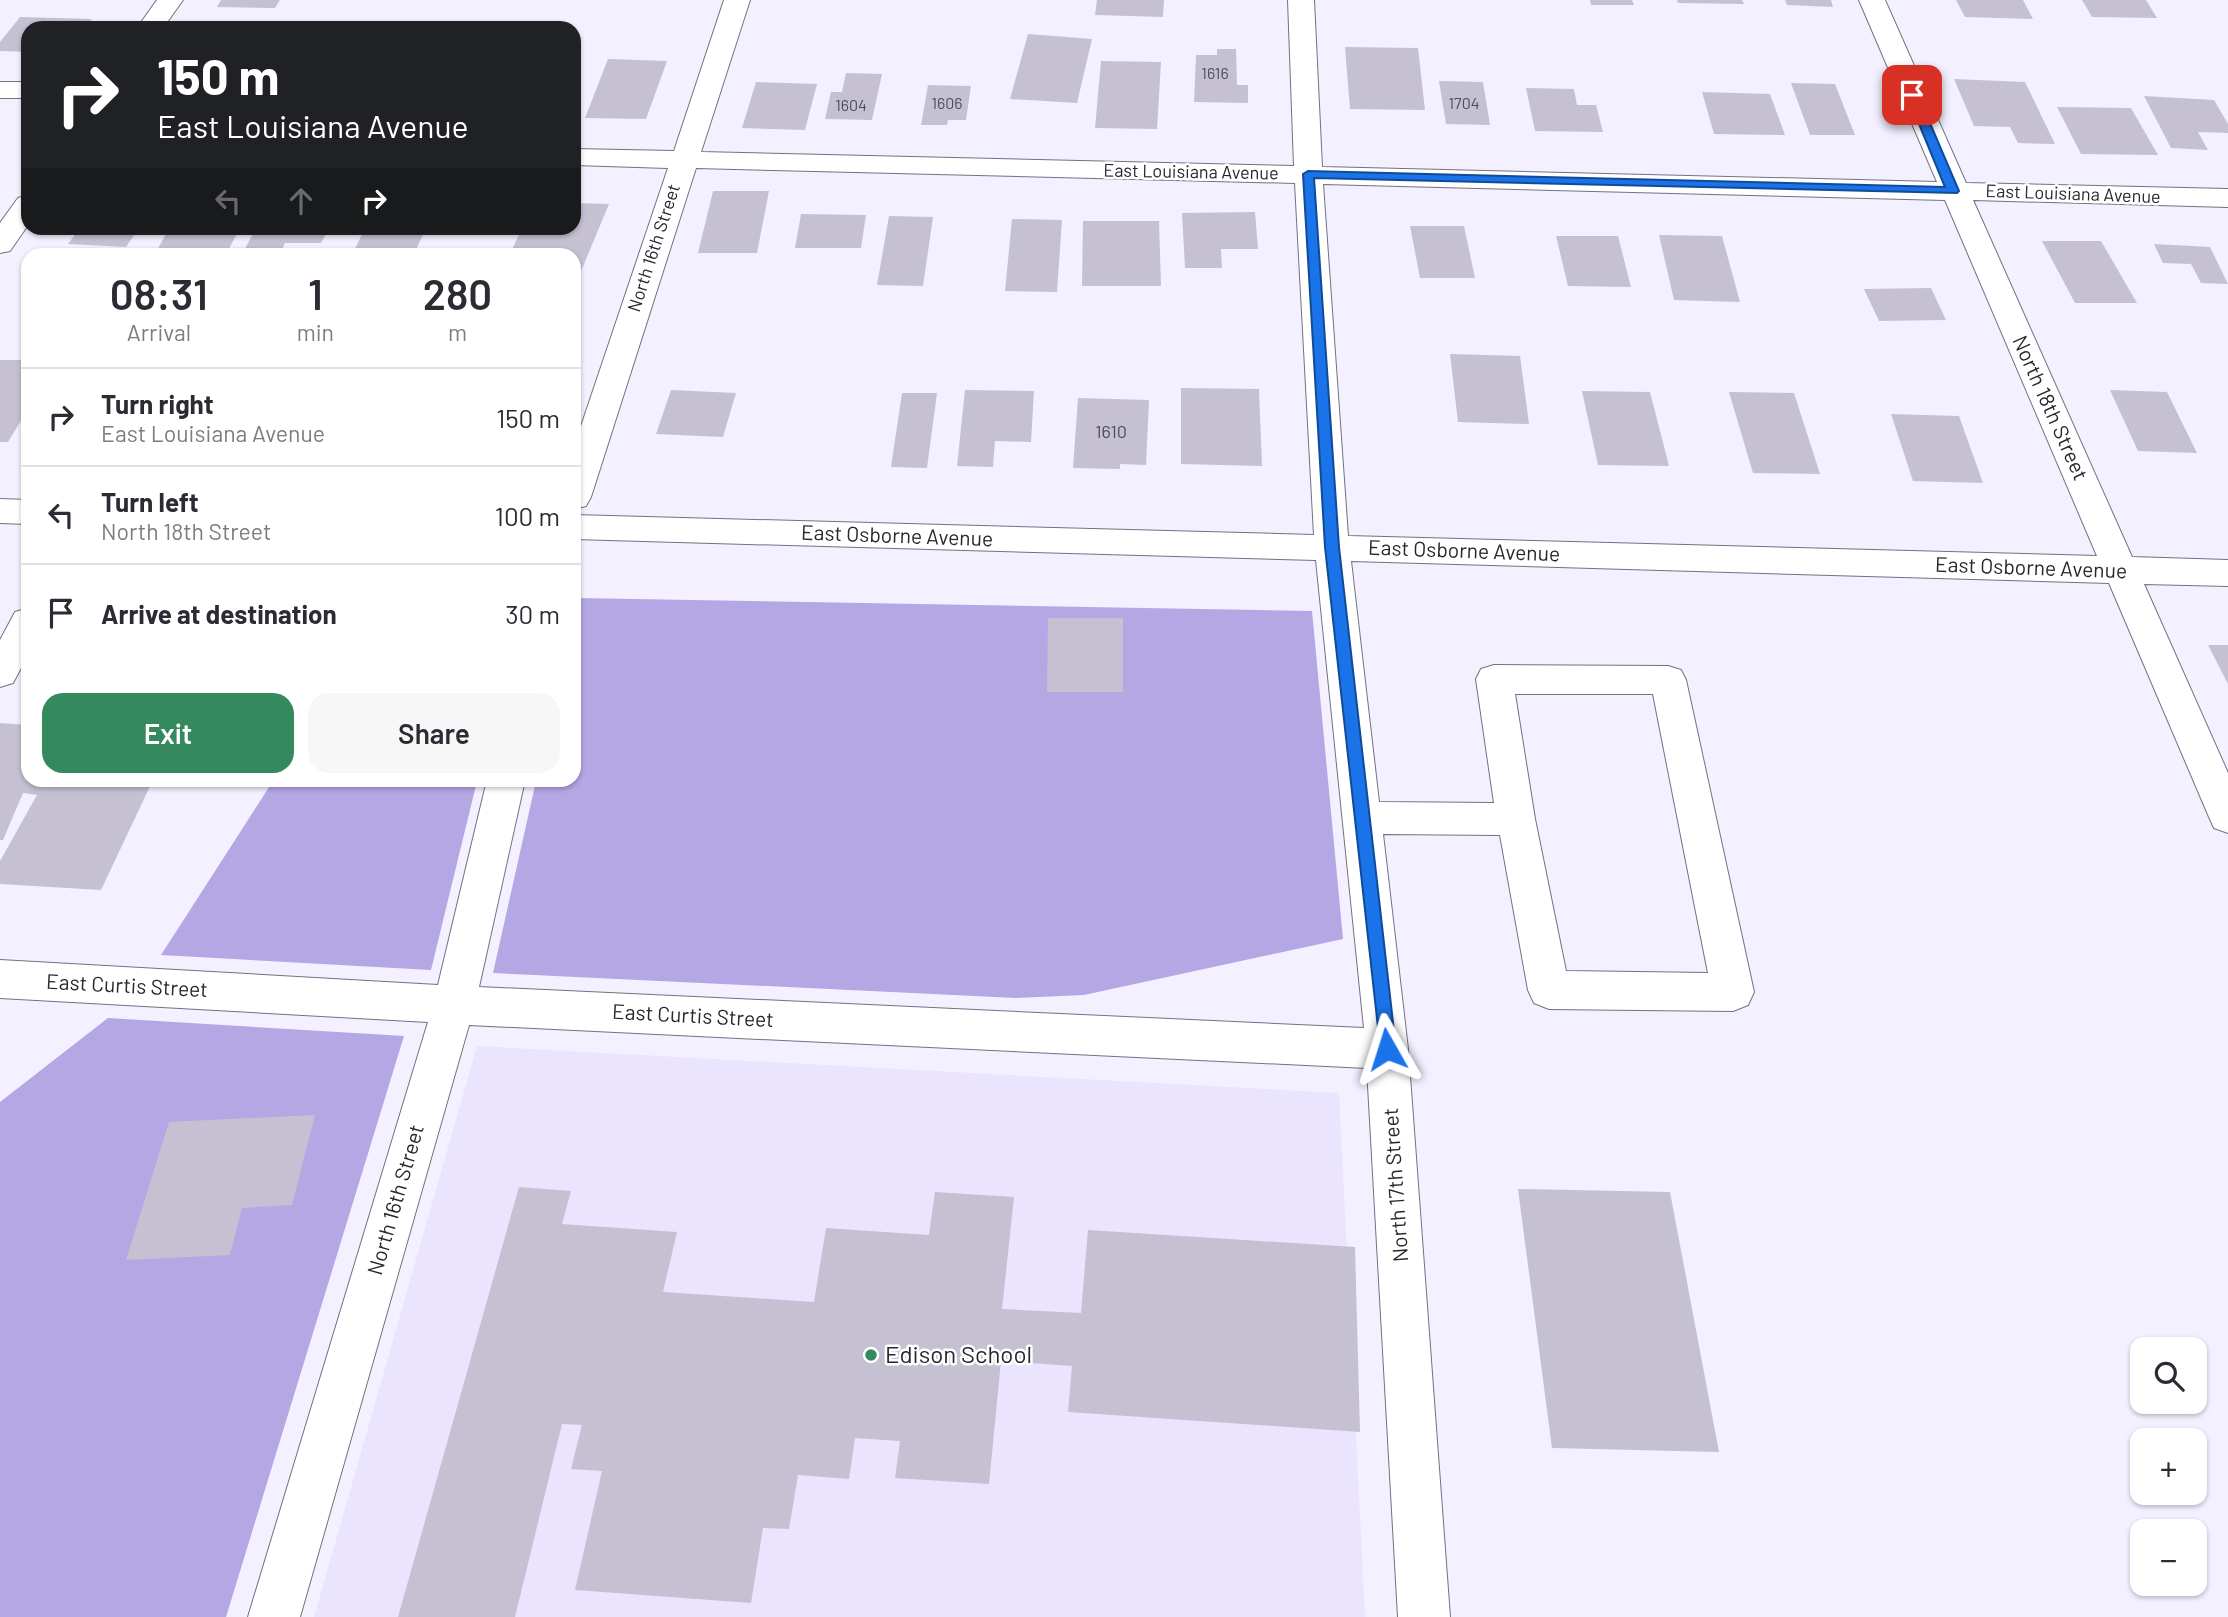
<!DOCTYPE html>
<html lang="en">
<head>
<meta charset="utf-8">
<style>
  :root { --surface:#fff; --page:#f7f7f7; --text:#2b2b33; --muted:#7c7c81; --line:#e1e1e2; --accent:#348a5d }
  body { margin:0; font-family:Barlow,sans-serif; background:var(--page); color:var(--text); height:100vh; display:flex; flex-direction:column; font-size:26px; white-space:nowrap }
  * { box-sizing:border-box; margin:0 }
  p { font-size:23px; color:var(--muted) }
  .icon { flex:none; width:38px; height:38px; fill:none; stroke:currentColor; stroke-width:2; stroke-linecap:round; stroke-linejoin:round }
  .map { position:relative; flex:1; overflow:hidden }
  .panel { position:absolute; left:21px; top:248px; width:560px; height:539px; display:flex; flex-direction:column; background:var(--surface); border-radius:21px; box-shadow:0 2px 5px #0004 }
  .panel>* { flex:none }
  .top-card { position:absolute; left:21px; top:21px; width:560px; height:214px; border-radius:21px; box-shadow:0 2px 5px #0004; background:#202124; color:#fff; overflow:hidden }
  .fabs { position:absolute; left:2130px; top:1337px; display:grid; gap:14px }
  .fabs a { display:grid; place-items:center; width:77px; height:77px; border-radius:14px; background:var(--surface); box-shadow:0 2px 5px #0004; font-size:35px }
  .pin { position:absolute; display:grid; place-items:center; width:60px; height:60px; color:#fff; margin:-30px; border-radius:14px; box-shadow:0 4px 10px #0006 }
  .me { position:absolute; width:77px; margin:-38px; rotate:354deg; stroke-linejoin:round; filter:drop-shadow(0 0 5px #0008) }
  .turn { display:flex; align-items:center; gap:24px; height:147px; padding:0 21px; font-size:32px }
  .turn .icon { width:91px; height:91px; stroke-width:2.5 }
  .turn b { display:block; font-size:49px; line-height:60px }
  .lanes { display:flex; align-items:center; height:66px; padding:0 21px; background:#0003; justify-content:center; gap:35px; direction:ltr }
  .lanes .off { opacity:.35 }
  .eta { display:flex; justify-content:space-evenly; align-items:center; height:119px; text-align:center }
  .eta b { font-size:42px; font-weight:600; line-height:49px }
  .primary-button { display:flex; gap:14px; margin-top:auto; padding:14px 21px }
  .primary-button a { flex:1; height:80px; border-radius:21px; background:var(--accent); color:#fff; font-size:28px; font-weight:600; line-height:80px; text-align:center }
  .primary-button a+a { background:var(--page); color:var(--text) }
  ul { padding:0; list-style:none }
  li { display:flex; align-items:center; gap:21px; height:98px; padding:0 21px; border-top:2px solid var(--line) }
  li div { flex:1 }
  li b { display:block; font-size:26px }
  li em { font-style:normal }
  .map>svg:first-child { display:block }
</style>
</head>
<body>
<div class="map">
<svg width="2228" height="1617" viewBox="0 0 2228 1617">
  <rect width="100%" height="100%" fill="#f3f0ff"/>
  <!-- built -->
  <path fill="#eae4fe" d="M 477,1046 L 1339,1093 L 1365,1617 L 314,1617 Z"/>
  <!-- forest -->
  <path fill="#b5a6e4" d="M 576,598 L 1312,611 L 1343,939 L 1084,995 L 1016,998 L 493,973 L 536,781 L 574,780 Z
    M 273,781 L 477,781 L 431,970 L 161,955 Z
    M 108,1018 L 404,1036 L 226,1617 L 0,1617 L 0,1102 Z"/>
  <!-- building -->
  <path fill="#c5c1d3" d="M 221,0 L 280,0 L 275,8 L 217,7 Z
    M 1097,0 L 1164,0 L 1163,17 L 1095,15 Z
    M 1590,0 L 1632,0 L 1634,5 L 1591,5 Z
    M 1677,0 L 1742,0 L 1744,4 L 1678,3 Z
    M 1785,0 L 1831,0 L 1833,7 L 1787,5 Z
    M 1956,0 L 2023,0 L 2033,19 L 1965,17 Z
    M 2082,0 L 2146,0 L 2157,18 L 2092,17 Z
    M 20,17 L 92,19 L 85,28 L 28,28 L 28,52 L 0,51 L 0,42 Z
    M 1028,34 L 1092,39 L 1077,103 L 1010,99 Z
    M 1345,47 L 1418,48 L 1425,110 L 1350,109 Z
    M 1217,49 L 1236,49 L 1237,85 L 1248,85 L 1248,103 L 1194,102 L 1196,55 L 1217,55 Z
    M 608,59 L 667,61 L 646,119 L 585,118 Z
    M 1101,61 L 1161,62 L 1157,129 L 1095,128 Z
    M 846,73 L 882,74 L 872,120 L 825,119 L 831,92 L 842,92 Z
    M 1954,79 L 2025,82 L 2055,144 L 2018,143 L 2010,127 L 1974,126 Z
    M 1439,81 L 1483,82 L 1490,125 L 1446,124 Z
    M 756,82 L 817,84 L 805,130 L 742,128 Z
    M 1791,83 L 1835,84 L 1855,135 L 1810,135 Z
    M 928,85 L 971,86 L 966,120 L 948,120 L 947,125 L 921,125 Z
    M 1526,88 L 1574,89 L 1577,105 L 1596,105 L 1603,132 L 1535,131 Z
    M 1702,92 L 1770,94 L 1785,135 L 1714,134 Z
    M 2144,96 L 2214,100 L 2228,124 L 2228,133 L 2198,132 L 2208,150 L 2171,148 Z
    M 2057,107 L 2131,108 L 2158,155 L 2081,154 Z
    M 713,191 L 769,191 L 757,253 L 698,253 Z
    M 574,203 L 609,204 L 574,288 L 574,256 L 509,256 L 522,228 L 574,228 Z
    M 1255,212 L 1258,249 L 1221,249 L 1222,268 L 1185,268 L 1182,213 Z
    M 801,214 L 866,215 L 861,248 L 795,248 Z
    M 889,216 L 933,217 L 923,286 L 877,285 Z
    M 1012,219 L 1062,220 L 1057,292 L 1005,291 Z
    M 1083,221 L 1159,221 L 1161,286 L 1082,286 Z
    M 1410,226 L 1464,226 L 1475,278 L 1420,278 Z
    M 80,228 L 139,228 L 126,247 L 68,244 Z
    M 169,228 L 240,228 L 225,256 L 154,256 Z
    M 256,228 L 329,228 L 321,243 L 285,243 L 279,256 L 241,256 Z
    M 365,228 L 426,228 L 413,256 L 352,255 Z
    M 1659,235 L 1722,236 L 1740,302 L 1674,300 Z
    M 1556,236 L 1618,236 L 1631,287 L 1568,286 Z
    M 2042,241 L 2101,241 L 2137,303 L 2075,303 Z
    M 2154,244 L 2210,247 L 2228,284 L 2201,283 L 2191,264 L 2163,263 Z
    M 1931,288 L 1946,320 L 1879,321 L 1864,289 Z
    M 28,352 L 28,409 L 8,442 L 0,442 L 0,360 L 23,360 Z
    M 1450,354 L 1520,356 L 1529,424 L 1458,422 Z
    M 1181,388 L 1259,389 L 1262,466 L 1181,464 Z
    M 671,390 L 736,393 L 723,437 L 656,434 Z
    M 965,390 L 1034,391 L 1031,442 L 995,441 L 993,467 L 957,466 Z
    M 2110,390 L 2167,392 L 2197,453 L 2138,451 Z
    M 1582,391 L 1650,392 L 1669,466 L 1598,465 Z
    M 1729,392 L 1794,393 L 1820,474 L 1753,473 Z
    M 902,393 L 937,393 L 927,468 L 891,467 Z
    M 1078,398 L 1149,400 L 1146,465 L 1120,464 L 1120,469 L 1073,468 Z
    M 1891,414 L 1959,416 L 1983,483 L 1913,481 Z
    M 1048,618 L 1123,618 L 1123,692 L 1047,692 Z
    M 2208,645 L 2228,645 L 2228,684 Z
    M 0,723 L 28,725 L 28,780 L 153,780 L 101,890 L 0,884 L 0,861 L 37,795 L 23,793 L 3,840 L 0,840 Z
    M 315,1115 L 292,1205 L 242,1208 L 230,1255 L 126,1260 L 169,1122 Z
    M 519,1187 L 571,1191 L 562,1224 L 677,1232 L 663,1292 L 814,1302 L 826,1228 L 929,1235 L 935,1192 L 1014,1197 L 1002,1309 L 1081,1313 L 1088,1230 L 1355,1247 L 1360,1432 L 1068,1412 L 1072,1366 L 1001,1361 L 989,1484 L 895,1478 L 900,1441 L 855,1438 L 849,1479 L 798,1475 L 789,1529 L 763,1528 L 751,1603 L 575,1590 L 602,1471 L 571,1469 L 582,1425 L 562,1424 L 515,1617 L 398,1617 Z
    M 1518,1189 L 1670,1192 L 1719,1452 L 1552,1448 Z"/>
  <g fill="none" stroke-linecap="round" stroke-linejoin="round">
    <defs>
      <path id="minor" d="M 157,0 L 183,0 L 163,28 L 137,28 Z
        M 724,0 L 750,0 L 701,152 L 1294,166 L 1288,0 L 1314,0 L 1322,167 L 1937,182 L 1859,0 L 1885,0 L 1966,183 L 2228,189 L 2228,207 L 1973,200 L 2132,557 L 2228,560 L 2228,586 L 2144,584 L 2228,773 L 2228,833 L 2214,828 L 2209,817 L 2109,583 L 1351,561 L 1379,802 L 1494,803 L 1476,679 L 1481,669 L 1494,665 L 1668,666 L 1681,670 L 1686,680 L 1754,992 L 1748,1005 L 1733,1011 L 1549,1009 L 1534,1003 L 1528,990 L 1500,835 L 1383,834 L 1408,1049 L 1450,1617 L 1398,1617 L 1367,1068 L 469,1025 L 300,1617 L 248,1617 L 428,1022 L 0,998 L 0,960 L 438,985 L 487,780 L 525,780 L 479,987 L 1364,1028 L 1316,560 L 574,539 L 574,515 L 1314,535 L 1295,183 L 696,168 L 591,497 L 586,506 L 574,509 L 574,447 L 668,168 L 574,165 L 574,149 L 674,151 ZM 1323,184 L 1945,200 L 2097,556 L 1348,536 ZM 1515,694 L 1653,694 L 1708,973 L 1566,971 L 1535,819 Z
        M 0,82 L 28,82 L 28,98 L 0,98 Z
        M 28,195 L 28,225 L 10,251 L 0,253 L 0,223 L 18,198 Z
        M 0,499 L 28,500 L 28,524 L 0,523 Z
        M 28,608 L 28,655 L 13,683 L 0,687 L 0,640 L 15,612 Z"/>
    </defs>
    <!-- minor casing -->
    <use href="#minor" stroke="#747080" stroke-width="2"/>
    <!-- minor -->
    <use href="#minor" fill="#fff" fill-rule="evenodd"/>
  </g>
  <!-- route -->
  <path fill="#1a73e8" stroke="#114b97" stroke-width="2" d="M 1912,92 L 1918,95 L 1959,191 L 1957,193 L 1314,178 L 1339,547 L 1396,1049 L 1393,1055 L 1387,1057 L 1381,1055 L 1325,547 L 1303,174 L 1308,171 L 1945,187 L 1907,95 Z"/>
  <!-- markers -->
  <circle fill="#348a5d" stroke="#fff" stroke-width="2.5" cx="871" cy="1355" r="7"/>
  <g text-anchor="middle" stroke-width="5" stroke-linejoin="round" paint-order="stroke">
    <!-- far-number labels -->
    <g font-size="16" fill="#4f4e56">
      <text x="1215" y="79">1616</text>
      <text x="947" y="109">1606</text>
      <text x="1464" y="109">1704</text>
      <text x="851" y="111">1604</text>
    </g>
    <!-- far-street labels -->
    <g font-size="18" fill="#28272d" stroke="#fff">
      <text transform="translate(1191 172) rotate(1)" y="6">East Louisiana Avenue</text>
      <text transform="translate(2073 194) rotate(2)" y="6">East Louisiana Avenue</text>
      <text transform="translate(654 248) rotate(-72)" y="6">North 16th Street</text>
    </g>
    <!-- number labels -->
    <g font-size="18" fill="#4f4e56">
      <text x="1111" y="438">1610</text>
    </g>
    <!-- street labels -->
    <g font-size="21" fill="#28272d" stroke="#fff">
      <text transform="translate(2050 408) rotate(66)" y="7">North 18th Street</text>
      <text transform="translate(897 536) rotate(2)" y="7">East Osborne Avenue</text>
      <text transform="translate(1464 551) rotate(2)" y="7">East Osborne Avenue</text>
      <text transform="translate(2031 568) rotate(2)" y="7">East Osborne Avenue</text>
      <text transform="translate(127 986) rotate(3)" y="7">East Curtis Street</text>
      <text transform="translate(693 1016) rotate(3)" y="7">East Curtis Street</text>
      <text transform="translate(1396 1185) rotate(-94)" y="7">North 17th Street</text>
      <text transform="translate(396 1200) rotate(-74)" y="7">North 16th Street</text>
    </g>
    <!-- near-poi labels -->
    <g font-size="24" fill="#28272d" stroke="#fff" text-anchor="start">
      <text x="885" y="1363">Edison School</text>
    </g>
  </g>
</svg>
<div class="fabs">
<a><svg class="icon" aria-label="search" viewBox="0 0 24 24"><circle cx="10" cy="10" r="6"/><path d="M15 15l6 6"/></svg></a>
<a>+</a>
<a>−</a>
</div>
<div class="pin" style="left:1912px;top:95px;background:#d93025"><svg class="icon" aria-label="arrive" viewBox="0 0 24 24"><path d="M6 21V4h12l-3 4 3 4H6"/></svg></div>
<svg class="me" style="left:1387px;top:1049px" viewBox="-20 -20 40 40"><path d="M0-17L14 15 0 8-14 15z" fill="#1a73e8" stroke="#fff" stroke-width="4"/></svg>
<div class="top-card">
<div class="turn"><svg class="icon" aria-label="right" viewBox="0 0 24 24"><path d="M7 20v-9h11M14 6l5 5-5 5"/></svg><div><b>150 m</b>East Louisiana Avenue</div></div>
<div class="lanes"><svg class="icon off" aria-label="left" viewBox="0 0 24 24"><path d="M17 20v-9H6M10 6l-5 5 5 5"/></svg><svg class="icon off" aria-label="ahead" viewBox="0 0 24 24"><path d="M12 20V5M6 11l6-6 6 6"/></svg><svg class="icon" aria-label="right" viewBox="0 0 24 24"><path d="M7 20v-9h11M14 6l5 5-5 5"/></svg></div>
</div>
<section class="panel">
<div class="eta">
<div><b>08:31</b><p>Arrival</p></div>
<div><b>1</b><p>min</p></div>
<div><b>280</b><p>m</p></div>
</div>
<ul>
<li><svg class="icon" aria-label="right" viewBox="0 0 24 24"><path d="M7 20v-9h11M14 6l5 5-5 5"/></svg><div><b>Turn right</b><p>East Louisiana Avenue</p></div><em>150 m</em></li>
<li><svg class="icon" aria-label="left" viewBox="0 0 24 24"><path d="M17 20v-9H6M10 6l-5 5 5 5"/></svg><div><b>Turn left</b><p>North 18th Street</p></div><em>100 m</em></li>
<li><svg class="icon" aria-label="arrive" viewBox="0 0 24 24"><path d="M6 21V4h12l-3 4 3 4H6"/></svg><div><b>Arrive at destination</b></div><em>30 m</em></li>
</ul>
<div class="primary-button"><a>Exit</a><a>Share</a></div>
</section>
</div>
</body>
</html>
